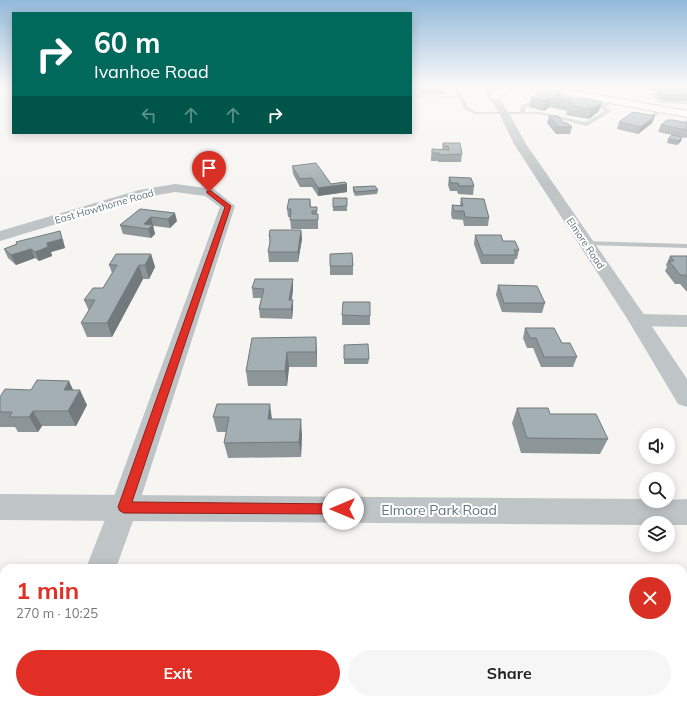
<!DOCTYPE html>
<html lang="en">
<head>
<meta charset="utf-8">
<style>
  :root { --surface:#fff; --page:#f6f6f6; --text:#222; --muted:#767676; --accent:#e22f26 }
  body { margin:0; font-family:Mulish,sans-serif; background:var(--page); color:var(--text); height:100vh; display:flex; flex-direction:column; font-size:15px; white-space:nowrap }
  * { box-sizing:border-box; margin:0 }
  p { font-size:13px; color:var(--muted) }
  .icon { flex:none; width:22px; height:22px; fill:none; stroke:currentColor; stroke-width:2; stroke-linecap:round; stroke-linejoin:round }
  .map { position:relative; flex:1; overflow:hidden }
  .side { position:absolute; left:0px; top:564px; width:687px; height:140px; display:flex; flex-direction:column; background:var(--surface); border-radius:12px 12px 0 0; box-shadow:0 2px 10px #0003 }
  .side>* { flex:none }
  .top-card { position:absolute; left:12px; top:12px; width:400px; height:122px; border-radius:0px; box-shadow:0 2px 10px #0003; background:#00695c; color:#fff; overflow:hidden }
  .buttons { position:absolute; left:639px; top:428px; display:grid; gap:8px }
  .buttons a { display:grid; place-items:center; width:36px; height:36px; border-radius:50%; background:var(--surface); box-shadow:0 2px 10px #0003; font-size:20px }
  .pin { position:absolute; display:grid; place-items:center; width:34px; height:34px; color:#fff; margin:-41px -17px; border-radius:50% 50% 50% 0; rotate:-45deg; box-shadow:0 0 4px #0007 }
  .pin .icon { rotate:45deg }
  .me { position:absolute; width:44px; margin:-22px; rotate:270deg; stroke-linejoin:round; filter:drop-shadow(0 0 3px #0008) }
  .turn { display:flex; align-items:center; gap:14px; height:84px; padding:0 16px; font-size:18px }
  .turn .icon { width:52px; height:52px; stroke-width:2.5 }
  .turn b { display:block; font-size:28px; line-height:34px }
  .lanes { display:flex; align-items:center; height:38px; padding:0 16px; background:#0003; justify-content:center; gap:20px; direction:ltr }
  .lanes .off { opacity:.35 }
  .round { display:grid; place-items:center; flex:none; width:42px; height:42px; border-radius:21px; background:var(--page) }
  .summary { display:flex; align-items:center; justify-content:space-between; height:68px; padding:0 16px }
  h1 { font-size:24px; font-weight:700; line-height:30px; color:var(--accent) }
  .button { display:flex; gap:8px; margin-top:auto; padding:8px 16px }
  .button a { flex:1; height:46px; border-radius:24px; background:var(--accent); color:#fff; font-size:16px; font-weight:700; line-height:46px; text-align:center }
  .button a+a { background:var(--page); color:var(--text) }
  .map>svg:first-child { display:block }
</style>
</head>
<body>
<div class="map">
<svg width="687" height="704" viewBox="0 0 687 704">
  <rect width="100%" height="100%" fill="#f6f5f2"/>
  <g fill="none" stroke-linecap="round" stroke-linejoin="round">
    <defs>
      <path id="primary" d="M 507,87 L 554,87 L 687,111 L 687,117 L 545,91 L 511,91 L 494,100 L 489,97 L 495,91 Z"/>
    </defs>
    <!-- primary casing -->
    <use href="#primary" stroke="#b0b6b9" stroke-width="2"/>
    <!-- service -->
    <path fill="#bfc4c6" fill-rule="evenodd" d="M 453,87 L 457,87 L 469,108 L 477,112 L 520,112 L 521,106 L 541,96 L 543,98 L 525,108 L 525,112 L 539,112 L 586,122 L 605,111 L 600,108 L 600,106 L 611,99 L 615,100 L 605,107 L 610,110 L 610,112 L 587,126 L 539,114 L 476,114 L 465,110 L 459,98 L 411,97 L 411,93 C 419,99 447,96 458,96 Z
      M 651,93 L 687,93 L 687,95 L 657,95 L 664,101 L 687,102 L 687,104 L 661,103 L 651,95 Z
      M 660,108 L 664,109 L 651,120 L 639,117 L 641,116 L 648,117 Z
      M 687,119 L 687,127 L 681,125 L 681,123 Z
      M 583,241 L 687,244 L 687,248 L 586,245 L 582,243 Z"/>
    <!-- minor -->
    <path fill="#bfc4c6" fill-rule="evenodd" d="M 175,184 L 214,189 L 235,206 L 138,507 L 116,568 L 86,568 L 110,507 L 220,207 L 205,196 L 175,192 L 146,197 L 0,241 L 0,231 L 139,190 Z
      M 638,314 L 687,315 L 687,327 L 638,326 L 631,324 L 628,320 L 631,316 Z
      M 33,700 L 69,700 L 68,704 L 32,704 Z"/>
    <!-- tertiary -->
    <path fill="#bfc4c6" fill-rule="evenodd" d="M 483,87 L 491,87 L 509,113 L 526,144 L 645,316 L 687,379 L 687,407 L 678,404 L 628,320 L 514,144 L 499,113 Z
      M 0,494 L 646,499 L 646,501 L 687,499 L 687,525 L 668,525 L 668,523 L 646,523 L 646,525 L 0,520 Z"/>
    <!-- primary -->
    <use href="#primary" fill="#fff" fill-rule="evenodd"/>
  </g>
  <!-- wall -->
  <path fill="#8c9699" d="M 417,87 L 446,87 L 445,94 L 420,94 Z
    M 649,87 L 687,87 L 686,89 L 687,89 L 687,101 L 664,101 L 656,95 L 657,91 L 655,91 Z
    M 560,96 L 579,100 L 602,102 L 599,111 L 589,119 L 566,115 L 567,111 L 549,107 L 544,111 L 529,107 L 531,98 Z
    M 549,116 L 572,127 L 570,134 L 556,134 L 547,123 Z
    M 655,116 L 652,123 L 638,134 L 617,129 L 619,122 Z
    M 661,125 L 687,130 L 687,137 L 686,138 L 658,132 Z
    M 682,137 L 681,141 L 677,145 L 667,143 L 668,139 Z
    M 443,143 L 462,154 L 461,162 L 438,162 L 438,161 L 431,161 L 431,157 L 432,149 L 442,150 Z
    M 292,166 L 331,184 L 347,192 L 318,196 L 312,187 L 300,187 L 293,174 Z
    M 449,177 L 474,186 L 473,195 L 458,194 L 457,191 L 450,191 L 448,185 Z
    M 353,187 L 378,190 L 377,194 L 355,196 L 353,191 Z
    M 333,198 L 347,206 L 347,211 L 333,211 Z
    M 461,198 L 489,218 L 488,226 L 464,226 L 463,220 L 452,219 L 451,214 L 452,205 L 460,205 Z
    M 310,199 L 311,207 L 317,207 L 317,214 L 318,214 L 318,229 L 291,229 L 290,217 L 288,217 L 287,209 Z
    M 140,209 L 177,221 L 170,228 L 154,226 L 153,226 L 155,234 L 151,238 L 123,234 L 120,225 Z
    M 301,230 L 302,239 L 298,262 L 269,262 L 268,252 L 270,244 L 269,236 Z
    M 475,235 L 503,241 L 519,250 L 517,259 L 515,259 L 514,264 L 481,264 L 474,244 Z
    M 63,239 L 65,248 L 51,252 L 52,256 L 39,261 L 35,258 L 16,265 L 8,258 L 4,249 L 17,244 Z
    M 151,254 L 155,267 L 149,279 L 143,279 L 112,337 L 87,337 L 81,323 L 89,311 L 84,300 L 103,288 L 112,273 L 109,265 Z
    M 330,254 L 353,266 L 353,275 L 330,275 Z
    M 670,256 L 687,256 L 687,292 L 680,284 L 675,284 L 665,271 L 667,267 L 666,265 Z
    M 293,279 L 293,289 L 292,300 L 293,309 L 292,319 L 260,318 L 259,309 L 261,298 L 253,298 L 252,288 Z
    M 498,285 L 545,303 L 542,313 L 502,312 L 496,295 Z
    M 342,315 L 370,316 L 370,325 L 342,325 Z
    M 525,328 L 562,343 L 577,357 L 573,367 L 541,367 L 533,348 L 527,348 L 523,338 Z
    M 252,338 L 317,352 L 317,367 L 289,367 L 287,386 L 248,386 L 246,371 Z
    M 344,345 L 369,359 L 368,364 L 344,364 Z
    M 74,390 L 87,405 L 76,426 L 42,426 L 38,432 L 18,432 L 15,427 L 0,427 L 0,397 Z
    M 217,404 L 272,419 L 302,434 L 301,457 L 228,458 L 224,443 L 227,432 L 217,432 L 213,417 Z
    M 517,408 L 608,439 L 600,454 L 521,453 L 512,423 Z"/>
  <!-- shaded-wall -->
  <path fill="#727a7d" d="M 561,92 L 559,99 L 556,95 Z
    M 551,98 L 549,107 L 544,111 L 546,101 Z
    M 602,102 L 599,111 L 589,119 L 591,109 Z
    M 655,116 L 652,123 L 638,134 L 641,127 Z
    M 682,137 L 681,141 L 677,145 L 679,141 Z
    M 347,184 L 347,192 L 318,196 L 318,188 Z
    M 175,213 L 177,221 L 170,228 L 168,219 Z
    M 151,217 L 155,234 L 151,238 L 148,229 L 144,224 Z
    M 301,230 L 302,239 L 298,262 L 298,252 Z
    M 60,231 L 65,248 L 51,252 L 52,256 L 39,261 L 35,252 L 47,243 Z
    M 31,249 L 35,258 L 16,265 L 11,255 Z
    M 151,254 L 155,267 L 149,279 L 145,265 Z
    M 139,265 L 143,279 L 112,337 L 107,323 Z
    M 293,279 L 293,289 L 290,309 L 289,300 Z
    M 293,300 L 293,309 L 292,319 L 291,309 Z
    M 316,337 L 317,352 L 317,367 L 316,352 Z
    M 287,352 L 289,367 L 287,386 L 285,371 Z
    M 69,381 L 76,396 L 64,390 Z
    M 80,390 L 87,405 L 76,426 L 68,411 Z
    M 270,404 L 272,419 L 268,419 Z
    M 33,411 L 42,426 L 38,432 L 29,417 Z
    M 301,419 L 302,434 L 301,457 L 299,442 Z"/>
  <!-- building -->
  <path fill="#a3afb2" stroke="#727a7d" d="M 546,89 L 561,92 L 556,95 L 579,100 L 582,98 L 602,102 L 591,109 L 568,105 L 573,102 L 551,98 L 546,101 L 531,98 Z
    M 658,89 L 687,89 L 687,95 L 667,95 Z
    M 633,112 L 655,116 L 641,127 L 619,122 Z
    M 549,116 L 558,116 L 564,123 L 567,123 L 572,127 L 558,127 Z
    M 667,120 L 673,120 L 687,123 L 687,130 L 661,125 Z
    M 672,135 L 682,137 L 679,141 L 668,139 Z
    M 443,143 L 460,143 L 462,154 L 439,155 L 439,153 L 432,153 L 432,149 L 449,150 L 448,146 L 443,146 Z
    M 316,163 L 331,184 L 345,182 L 347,184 L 318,188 L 312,178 L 300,179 L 292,166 Z
    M 449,177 L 471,178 L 474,186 L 459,186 L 458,183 L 451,183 Z
    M 375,186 L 378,190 L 355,192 L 353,187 Z
    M 333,198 L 347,198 L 347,206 L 333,207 Z
    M 461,198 L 484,199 L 489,218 L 465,217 L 464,211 L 454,211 L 452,205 L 463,206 Z
    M 289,199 L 310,199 L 310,207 L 317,207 L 317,211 L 312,211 L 312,214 L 318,214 L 318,220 L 290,220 L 291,209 L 287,209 Z
    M 140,209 L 175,213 L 168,219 L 151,217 L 144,224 L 153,225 L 148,229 L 120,225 Z
    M 270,230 L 301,230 L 298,252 L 268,252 L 270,242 L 270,236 L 269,236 Z
    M 60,231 L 62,239 L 47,243 L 48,247 L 35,252 L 31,249 L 11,255 L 4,249 L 17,244 L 16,242 Z
    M 475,235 L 501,235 L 503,241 L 515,241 L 519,250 L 514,250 L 516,255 L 483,255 Z
    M 352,253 L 353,266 L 330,266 L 330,254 Z
    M 116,254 L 151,254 L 145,265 L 139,265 L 107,323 L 81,323 L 95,300 L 84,300 L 93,288 L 103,288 L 117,265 L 109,265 Z
    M 670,256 L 687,256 L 687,277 L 685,275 L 680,275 L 669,261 L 674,261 Z
    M 255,279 L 293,279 L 289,300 L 293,300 L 291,309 L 259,309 L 264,289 L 252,288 Z
    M 498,285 L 537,286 L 545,303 L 504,303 Z
    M 343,302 L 370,302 L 370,316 L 342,315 Z
    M 525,328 L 554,328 L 562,343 L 570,343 L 577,357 L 544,357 L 536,338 L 530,338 Z
    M 316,337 L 316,352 L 287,352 L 285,371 L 246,371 L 252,338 Z
    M 368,344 L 369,359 L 344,359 L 344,345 Z
    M 37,380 L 69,381 L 64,390 L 80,390 L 68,411 L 33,411 L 29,417 L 9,417 L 12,412 L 0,412 L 0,397 L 5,389 L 31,390 Z
    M 217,404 L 270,404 L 268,419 L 301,419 L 299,442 L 224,443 L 229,417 L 213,417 Z
    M 517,408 L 548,408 L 550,414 L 596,414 L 608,439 L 527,438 Z"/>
  <!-- sky -->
  <linearGradient id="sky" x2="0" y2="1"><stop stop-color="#93bada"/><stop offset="0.47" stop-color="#fbfaf9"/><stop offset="1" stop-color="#fbfaf9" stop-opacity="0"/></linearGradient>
  <rect width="687" height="185" fill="url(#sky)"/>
  <!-- route -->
  <path fill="#e22f26" stroke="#931f19" d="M 207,191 L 211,191 L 231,206 L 132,502 L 343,504 L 347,505 L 349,509 L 347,513 L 343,514 L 124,513 L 120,511 L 118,507 L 225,207 L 207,193 Z"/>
  <g text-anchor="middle" stroke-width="4" stroke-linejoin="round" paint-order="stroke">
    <!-- far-street labels -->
    <g font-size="10" fill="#61767d" stroke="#fff">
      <text transform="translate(104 206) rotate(-16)" y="4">East Hawthorne Road</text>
      <text transform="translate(586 243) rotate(56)" y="4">Elmore Road</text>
    </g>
    <!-- near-street labels -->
    <g font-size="14" fill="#61767d" stroke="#fff">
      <text x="439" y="515">Elmore Park Road</text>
    </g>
  </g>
</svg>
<div class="buttons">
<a><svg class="icon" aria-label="sound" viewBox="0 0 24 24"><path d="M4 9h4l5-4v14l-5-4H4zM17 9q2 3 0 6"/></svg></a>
<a><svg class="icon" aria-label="search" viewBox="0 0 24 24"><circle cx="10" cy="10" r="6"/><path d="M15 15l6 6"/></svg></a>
<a><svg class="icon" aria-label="layers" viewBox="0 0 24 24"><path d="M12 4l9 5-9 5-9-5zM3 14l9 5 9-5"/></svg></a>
</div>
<div class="pin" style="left:209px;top:192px;background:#d93025"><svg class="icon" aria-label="arrive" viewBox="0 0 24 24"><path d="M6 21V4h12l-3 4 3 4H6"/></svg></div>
<svg class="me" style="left:343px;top:509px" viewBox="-20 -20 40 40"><circle r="19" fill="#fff"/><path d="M0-13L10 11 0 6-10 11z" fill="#e22f26"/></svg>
<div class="top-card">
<div class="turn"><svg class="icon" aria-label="right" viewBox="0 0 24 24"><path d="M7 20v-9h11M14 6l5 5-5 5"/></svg><div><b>60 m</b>Ivanhoe Road</div></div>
<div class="lanes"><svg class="icon off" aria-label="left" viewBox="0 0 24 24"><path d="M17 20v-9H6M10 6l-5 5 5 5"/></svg><svg class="icon off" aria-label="ahead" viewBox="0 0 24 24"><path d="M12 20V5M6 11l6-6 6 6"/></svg><svg class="icon off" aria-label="ahead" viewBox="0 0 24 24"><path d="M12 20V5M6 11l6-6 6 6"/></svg><svg class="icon" aria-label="right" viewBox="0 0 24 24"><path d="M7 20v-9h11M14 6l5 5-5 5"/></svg></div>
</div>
<section class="side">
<div class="summary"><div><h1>1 min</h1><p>270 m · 10:25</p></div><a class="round" style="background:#d93025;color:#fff"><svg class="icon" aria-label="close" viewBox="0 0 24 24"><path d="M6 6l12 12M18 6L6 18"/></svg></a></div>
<div class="button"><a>Exit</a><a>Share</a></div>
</section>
</div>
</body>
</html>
